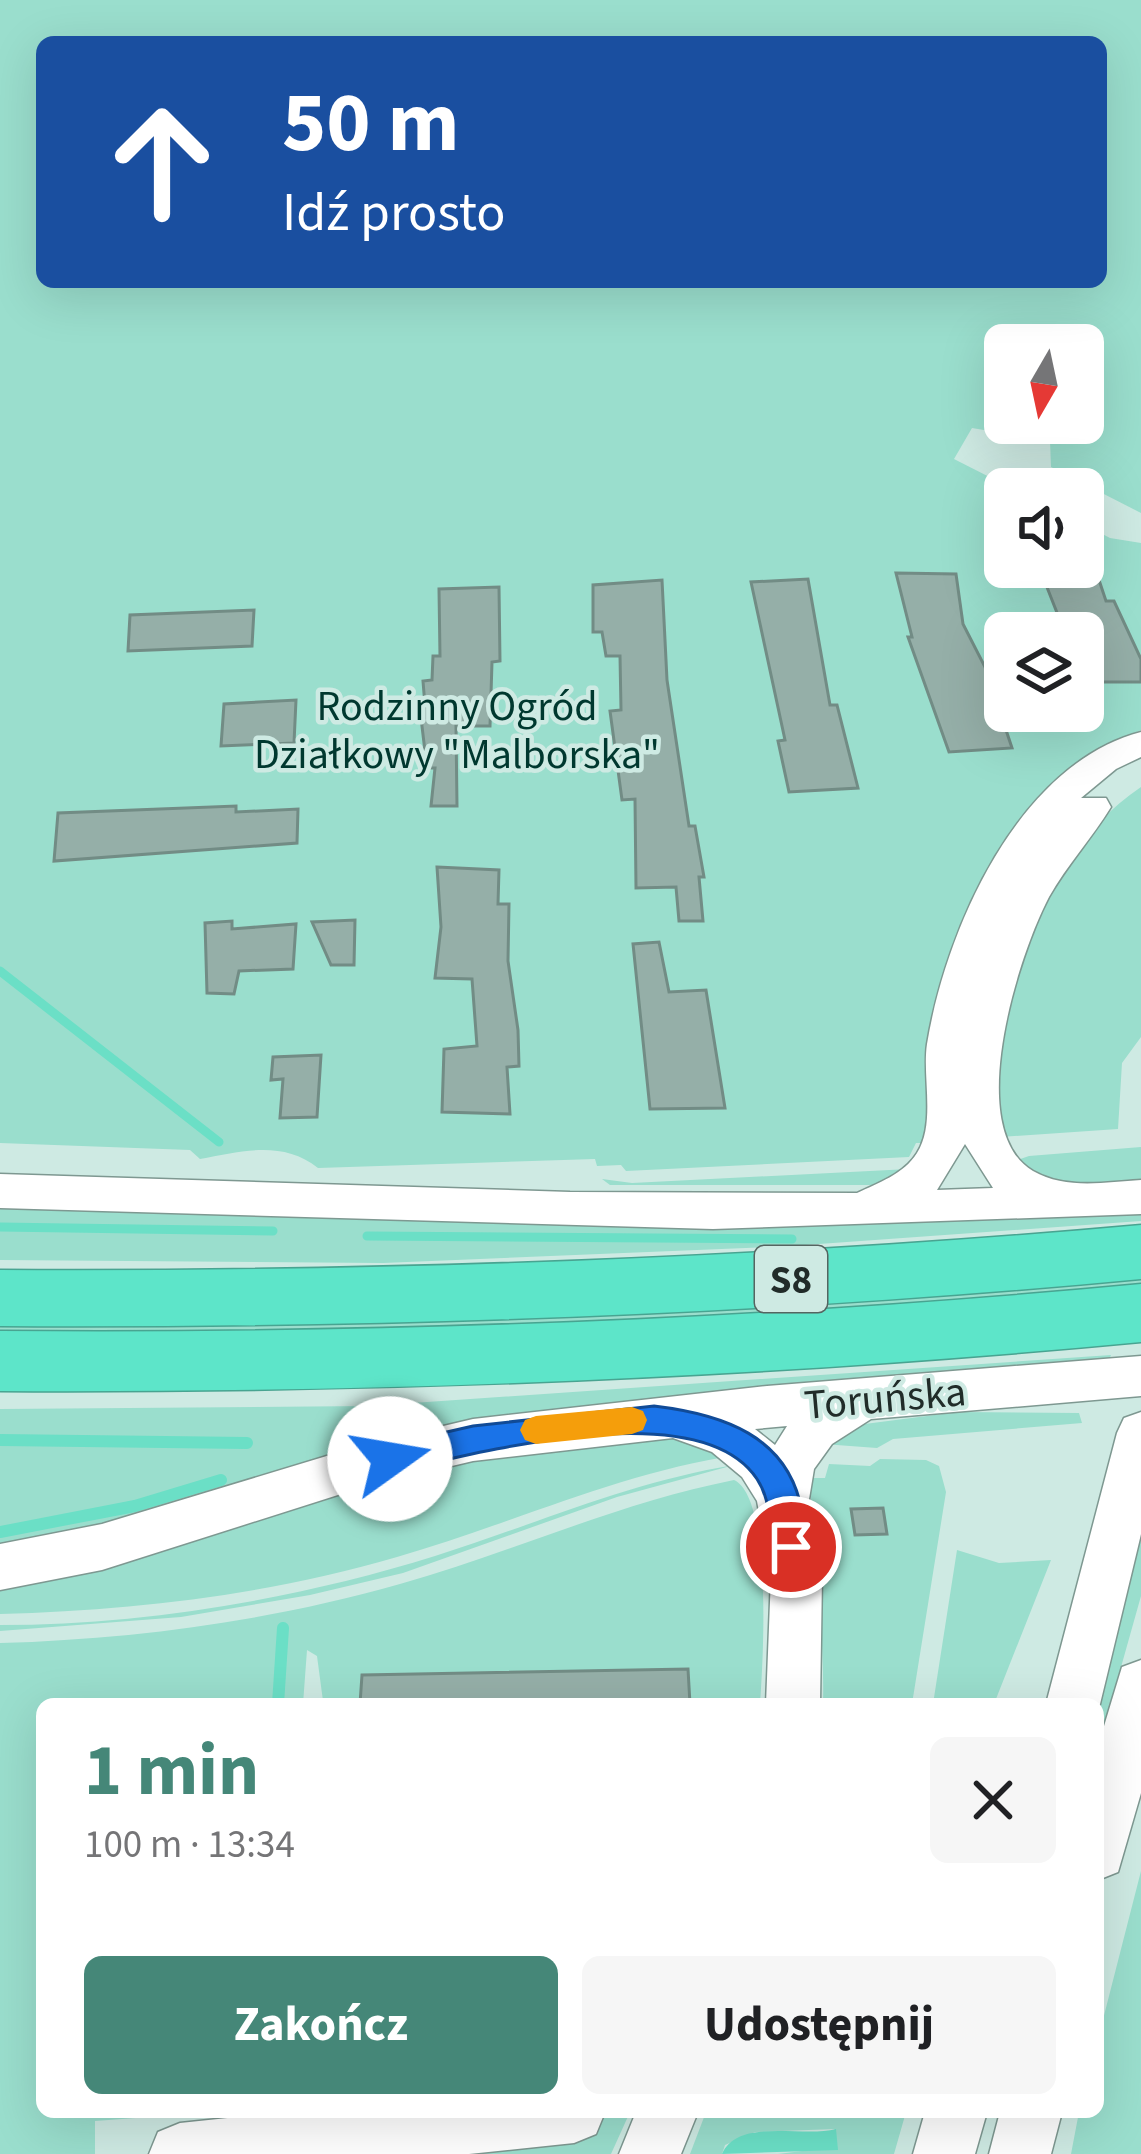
<!DOCTYPE html>
<html lang="pl">
<head>
<meta charset="utf-8">
<style>
  :root { --surface:#fff; --page:#f6f6f6; --text:#202124; --muted:#757577; --accent:#458778 }
  body { margin:0; font-family:"Source Sans 3",sans-serif; background:var(--page); color:var(--text); height:100vh; display:flex; flex-direction:column; font-size:45px; white-space:nowrap }
  * { box-sizing:border-box; margin:0 }
  p { font-size:39px; color:var(--muted) }
  .icon { flex:none; width:66px; height:66px; fill:none; stroke:currentColor; stroke-width:2; stroke-linecap:round; stroke-linejoin:round }
  .map { position:relative; flex:1; overflow:hidden }
  .panel { position:absolute; left:36px; top:1698px; width:1068px; height:420px; display:flex; flex-direction:column; background:var(--surface); border-radius:18px; box-shadow:0 12px 48px #0002 }
  .panel>* { flex:none }
  .banner { position:absolute; left:36px; top:36px; width:1071px; height:252px; border-radius:18px; box-shadow:0 12px 48px #0002; background:#1a4fa0; color:#fff; overflow:hidden }
  .needle { width:78px; rotate:189deg }
  .controls { position:absolute; left:984px; top:324px; display:grid; gap:24px }
  .controls a { display:grid; place-items:center; width:120px; height:120px; border-radius:18px; background:var(--surface); box-shadow:0 12px 48px #0002; font-size:60px }
  .pin { position:absolute; display:grid; place-items:center; width:102px; height:102px; color:#fff; margin:-51px; border:6px solid #fff; border-radius:50%; box-shadow:0 3px 12px #0007 }
  .me { position:absolute; width:132px; margin:-66px; rotate:77deg; stroke-linejoin:round; filter:drop-shadow(0 0 9px #0008) }
  .turn { display:flex; align-items:center; gap:42px; height:252px; padding:0 48px; font-size:54px }
  .turn .icon { width:156px; height:156px; stroke-width:2.5 }
  .turn b { display:block; font-size:84px; line-height:102px }
  .round { display:grid; place-items:center; flex:none; width:126px; height:126px; border-radius:18px; background:var(--page) }
  .overview { display:flex; align-items:center; justify-content:space-between; height:204px; padding:0 48px }
  h1 { font-size:72px; font-weight:700; line-height:90px; color:var(--accent) }
  .cta { display:flex; gap:24px; margin-top:auto; padding:24px 48px }
  .cta a { flex:1; height:138px; border-radius:18px; background:var(--accent); color:#fff; font-size:48px; font-weight:700; line-height:138px; text-align:center }
  .cta a+a { background:var(--page); color:var(--text) }
  .map>svg:first-child { display:block }
</style>
</head>
<body>
<div class="map">
<svg width="1141" height="2154" viewBox="0 0 1141 2154">
  <rect width="100%" height="100%" fill="#ceeae3"/>
  <!-- green -->
  <path fill="#9adecd" fill-rule="evenodd" d="M 0,0 L 1141,0 L 1141,513 L 1051,467 L 1050,441 L 972,428 L 954,459 L 1013,489 L 1005,489 L 1005,567 L 1083,567 L 1083,524 L 1110,538 L 1141,543 L 1141,730 L 1106,745 L 1080,766 L 928,1073 L 925,1143 L 916,1143 L 909,1157 L 626,1171 L 621,1165 L 597,1166 L 595,1159 L 318,1168 C 283,1140 242,1151 200,1159 L 190,1150 L 0,1143 ZM 42,42 L 1101,42 L 1101,282 L 42,282 ZM 1005,345 L 1083,345 L 1083,423 L 1005,423 ZM 1005,633 L 1083,633 L 1083,711 L 1005,711 Z
    M 1141,787 L 1141,1037 L 1122,1063 L 1118,1129 L 1000,1137 C 985,1015 1035,859 1141,787 Z
    M 1141,1147 L 1141,1183 L 1060,1188 L 1009,1163 L 1029,1156 Z
    M 909,1169 L 872,1185 L 610,1185 L 602,1179 L 632,1183 Z
    M 0,1206 C 381,1219 760,1236 1141,1213 L 1141,1221 L 791,1246 L 383,1263 L 0,1260 Z
    M 1141,1280 L 1141,1290 C 761,1321 381,1332 0,1335 L 0,1325 L 641,1314 Z
    M 1111,1355 L 1108,1362 L 494,1417 L 119,1522 L 0,1546 L 0,1409 L 369,1406 Z
    M 958,1412 L 1079,1413 L 1082,1423 L 893,1439 L 877,1448 L 823,1444 L 857,1425 Z
    M 679,1439 L 737,1455 C 619,1473 511,1524 397,1557 C 268,1595 134,1610 0,1614 L 0,1589 C 152,1563 292,1500 442,1467 C 518,1450 601,1441 679,1439 Z
    M 880,1459 L 926,1460 L 939,1466 L 946,1492 L 912,1704 L 823,1704 C 825,1626 812,1551 810,1478 L 825,1478 L 829,1464 L 870,1466 Z
    M 734,1465 L 617,1497 L 403,1573 L 310,1595 L 181,1617 L 0,1631 L 0,1625 C 145,1625 297,1599 435,1556 C 536,1524 630,1482 734,1465 Z
    M 734,1480 C 773,1498 763,1664 760,1704 L 690,1704 L 687,1669 L 362,1675 L 360,1703 L 323,1701 L 317,1656 L 307,1650 L 303,1704 L 42,1704 L 42,2112 L 217,2112 L 95,2121 L 95,2154 L 0,2154 L 0,1643 C 135,1639 270,1621 400,1584 C 513,1552 618,1503 734,1480 Z
    M 1141,1536 L 1141,1596 L 1098,1749 L 1098,1713 Z
    M 957,1550 L 999,1563 L 1051,1560 L 994,1704 L 933,1704 Z
    M 1141,1871 L 1141,2154 L 1071,2154 L 1079,2112 L 1098,2112 L 1098,2039 Z
    M 595,2112 L 630,2112 L 611,2154 L 374,2154 Z
    M 706,2112 L 906,2112 L 894,2154 L 778,2154 L 818,2149 L 835,2129 L 755,2132 L 725,2145 L 722,2154 L 690,2154 Z"/>
  <!-- water -->
  <path fill="#6bdfc6" d="M 836,2129 L 838,2150 L 722,2154 C 738,2117 803,2138 836,2129 Z"/>
  <g fill="none" stroke-linecap="round" stroke-linejoin="round">
    <!-- stream-far1 -->
    <path stroke="#6bdfc6" stroke-width="9" d="M 0,971 L 219,1142
      M 0,1227 L 273,1231
      M 367,1236 L 792,1239"/>
    <!-- stream -->
    <path stroke="#6bdfc6" stroke-width="12" d="M 0,1440 L 247,1443
      M 0,1532 L 135,1506 L 221,1480
      M 278,1704 L 283,1628"/>
  </g>
  <!-- building -->
  <path fill="#95afa8" stroke="#728c85" stroke-width="3" d="M 1096,571 L 1106,601 L 1114,601 L 1141,659 L 1141,682 L 1083,682 L 1083,633 L 1065,633 L 1041,572 Z
    M 896,573 L 956,574 L 963,624 L 985,667 L 1012,748 L 949,752 L 908,637 L 912,637 Z
    M 808,579 L 830,705 L 837,705 L 858,788 L 789,792 L 778,741 L 785,740 L 751,582 Z
    M 662,580 L 667,680 L 689,826 L 695,826 L 704,877 L 699,877 L 703,921 L 679,921 L 676,887 L 636,888 L 635,799 L 622,800 L 610,711 L 621,710 L 620,656 L 606,656 L 602,632 L 593,632 L 593,585 Z
    M 499,587 L 500,661 L 492,662 L 490,726 L 456,726 L 457,806 L 431,806 L 435,768 L 427,768 L 421,718 L 426,718 L 423,681 L 432,680 L 433,656 L 440,656 L 439,589 Z
    M 254,610 L 252,646 L 128,651 L 130,615 Z
    M 296,700 L 294,743 L 221,746 L 224,704 Z
    M 236,806 L 236,812 L 298,809 L 297,843 L 54,861 L 58,813 Z
    M 437,867 L 499,870 L 498,904 L 509,904 L 508,961 L 518,1030 L 519,1066 L 507,1067 L 510,1114 L 442,1112 L 444,1049 L 477,1046 L 472,979 L 435,978 L 441,927 Z
    M 355,920 L 354,965 L 331,965 L 312,922 Z
    M 232,921 L 232,929 L 296,924 L 293,969 L 239,971 L 234,994 L 207,993 L 205,923 Z
    M 659,942 L 669,992 L 706,990 L 725,1108 L 650,1109 L 633,944 Z
    M 321,1055 L 317,1117 L 280,1118 L 283,1079 L 271,1080 L 273,1057 Z
    M 883,1508 L 887,1534 L 855,1535 L 851,1509 Z
    M 688,1669 L 690,1704 L 360,1704 L 362,1675 Z"/>
  <g fill="none" stroke-linecap="round" stroke-linejoin="round">
    <defs>
      <path id="minor" d="M 1141,732 L 1141,757 L 1116,769 L 1081,798 L 1106,798 L 1111,807 C 1092,838 1067,865 1049,897 C 1019,954 962,1129 1033,1171 C 1066,1190 1105,1182 1141,1180 L 1141,1214 L 713,1229 L 0,1208 L 0,1174 L 570,1192 L 857,1193 C 878,1183 904,1174 917,1153 C 936,1123 922,1077 927,1044 C 946,929 1018,764 1141,732 ZM 965,1144 L 993,1188 L 937,1190 Z
        M 1141,1356 L 1141,1396 L 871,1419 L 832,1444 L 814,1469 L 808,1505 L 822,1576 L 820,1704 L 766,1704 L 771,1576 L 757,1501 L 742,1477 L 712,1452 L 673,1438 L 473,1461 L 363,1487 L 102,1570 L 0,1590 L 0,1544 L 102,1524 L 363,1445 L 473,1419 L 767,1386 ZM 787,1426 L 775,1445 L 755,1429 Z
        M 1141,1412 L 1141,1534 L 1100,1704 L 1098,1708 L 1098,1704 L 1046,1704 L 1117,1433 L 1124,1418 Z
        M 1141,1660 L 1141,1793 L 1118,1872 L 1098,1880 L 1098,1746 L 1122,1667 Z
        M 283,2112 L 605,2112 L 596,2134 L 574,2143 L 469,2154 L 149,2154 L 158,2132 L 180,2123 Z
        M 636,2112 L 698,2112 L 681,2154 L 619,2154 Z
        M 925,2112 L 987,2112 L 975,2154 L 913,2154 Z
        M 1000,2112 L 1062,2112 L 1051,2154 L 989,2154 Z"/>
      <path id="highway" d="M 1141,1225 L 1141,1279 C 761,1315 382,1328 0,1326 L 0,1270 C 381,1272 761,1259 1141,1225 Z
        M 1141,1284 L 1141,1342 C 761,1378 382,1393 0,1391 L 0,1331 C 382,1334 761,1320 1141,1284 Z"/>
    </defs>
    <!-- minor casing -->
    <use href="#minor" stroke="#7e9891" stroke-width="3"/>
    <!-- highway casing -->
    <use href="#highway" stroke="#48a491" stroke-width="3"/>
    <!-- minor -->
    <use href="#minor" fill="#fff" fill-rule="evenodd"/>
    <!-- highway -->
    <use href="#highway" fill="#5de5c9" fill-rule="evenodd"/>
  </g>
  <!-- route -->
  <path fill="#1a73e8" stroke="#114b97" stroke-width="3" d="M 654,1406 C 721,1414 789,1435 802,1512 C 805,1528 810,1543 803,1558 L 791,1562 L 780,1558 C 768,1533 773,1503 757,1479 C 699,1392 476,1453 390,1473 L 379,1469 L 374,1459 L 379,1449 L 390,1445 L 473,1426 Z"/>
  <!-- slow -->
  <path fill="#f59e0b" d="M 632,1407 L 643,1411 L 647,1420 L 643,1430 L 632,1434 L 536,1444 L 525,1440 L 520,1430 L 525,1420 L 536,1416 Z"/>
  <g text-anchor="middle" stroke-width="9" stroke-linejoin="round" paint-order="stroke">
    <!-- shield labels -->
    <rect fill="#ceeae3" stroke="#556561" stroke-width="3" x="755" y="1246" width="72" height="66" rx="9"/>
    <g font-size="39" font-weight="bold" fill="#212c29">
      <text x="791" y="1293">S8</text>
    </g>
    <!-- park labels -->
    <g font-size="42" fill="#00382f" stroke="#ceeae3">
      <text x="457" y="720">Rodzinny Ogród<tspan x="457" dy="48">Działkowy "Malborska"</tspan></text>
    </g>
    <!-- street labels -->
    <g font-size="42" fill="#212c29" stroke="#ceeae3">
      <text transform="translate(885 1397) rotate(-5)" y="15">Toruńska</text>
    </g>
  </g>
</svg>
<div class="controls">
<a><svg class="needle" viewBox="-14 -14 28 28"><path d="M0-13l5 13h-10z" fill="#e53935"/><path d="M0 13l5-13h-10z" fill="#757577"/></svg></a>
<a><svg class="icon" aria-label="sound" viewBox="0 0 24 24"><path d="M4 9h4l5-4v14l-5-4H4zM17 9q2 3 0 6"/></svg></a>
<a><svg class="icon" aria-label="layers" viewBox="0 0 24 24"><path d="M12 4l9 5-9 5-9-5zM3 14l9 5 9-5"/></svg></a>
</div>
<div class="pin" style="left:791px;top:1547px;background:#d93025"><svg class="icon" aria-label="arrive" viewBox="0 0 24 24"><path d="M6 21V4h12l-3 4 3 4H6"/></svg></div>
<svg class="me" style="left:390px;top:1459px" viewBox="-20 -20 40 40"><circle r="19" fill="#fff"/><path d="M0-13L10 11 0 6-10 11z" fill="#1a73e8"/></svg>
<div class="banner">
<div class="turn"><svg class="icon" aria-label="ahead" viewBox="0 0 24 24"><path d="M12 20V5M6 11l6-6 6 6"/></svg><div><b>50 m</b>Idź prosto</div></div>
</div>
<section class="panel">
<div class="overview"><div><h1>1 min</h1><p>100 m · 13:34</p></div><a class="round"><svg class="icon" aria-label="close" viewBox="0 0 24 24"><path d="M6 6l12 12M18 6L6 18"/></svg></a></div>
<div class="cta"><a>Zakończ</a><a>Udostępnij</a></div>
</section>
</div>
</body>
</html>
